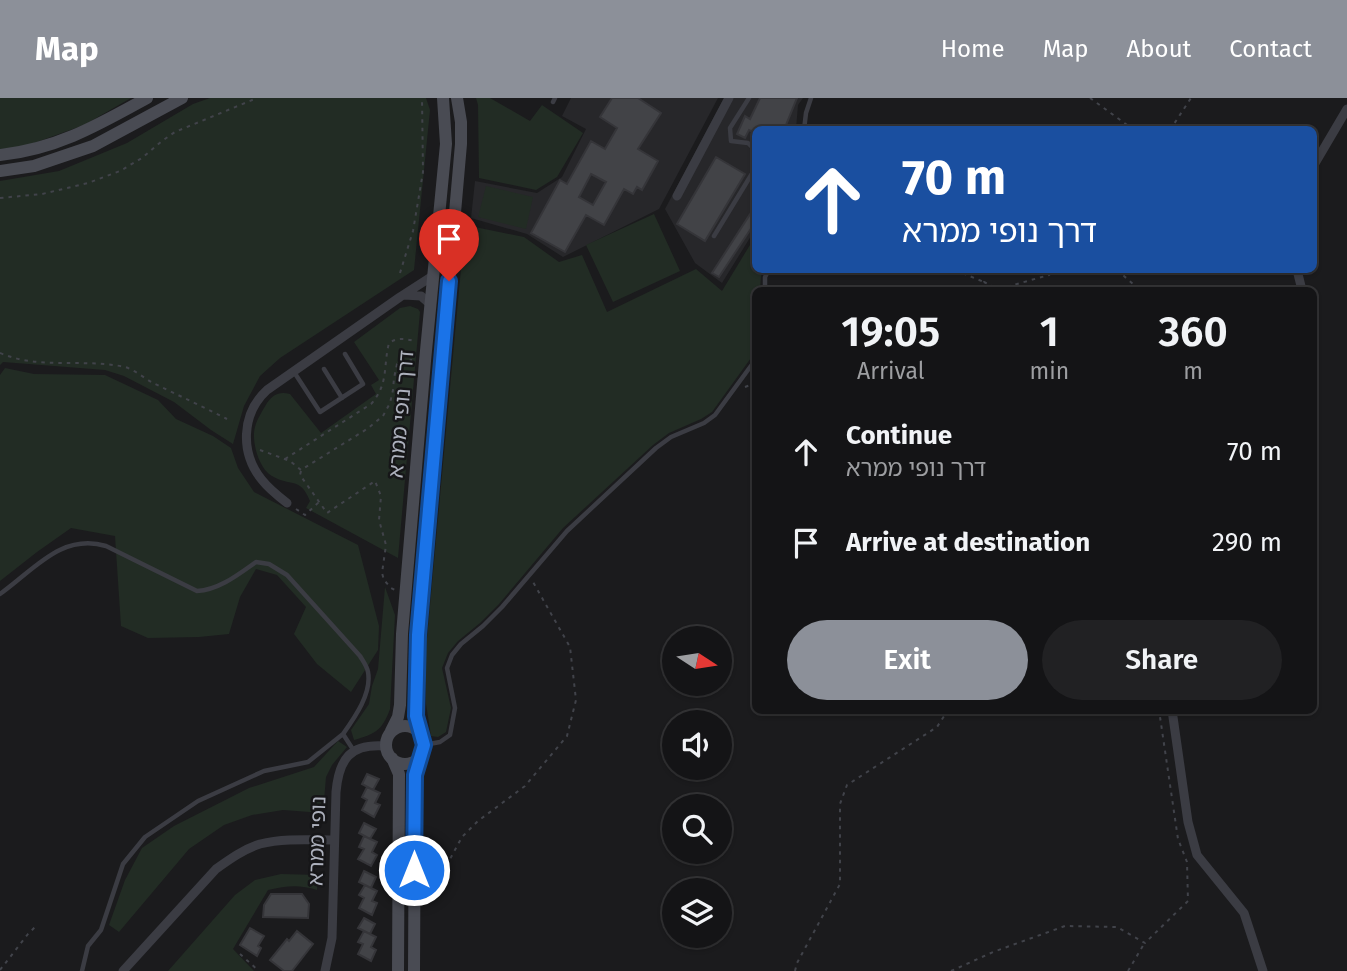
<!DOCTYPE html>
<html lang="en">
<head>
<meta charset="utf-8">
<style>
  :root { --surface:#141416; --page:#212123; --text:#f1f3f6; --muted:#9d9ea1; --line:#333335; --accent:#8c9099 }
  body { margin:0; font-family:"Fira Sans","Noto Sans Hebrew",sans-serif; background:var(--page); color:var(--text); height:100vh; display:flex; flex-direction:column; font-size:26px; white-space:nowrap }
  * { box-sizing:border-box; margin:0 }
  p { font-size:23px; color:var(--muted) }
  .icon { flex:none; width:38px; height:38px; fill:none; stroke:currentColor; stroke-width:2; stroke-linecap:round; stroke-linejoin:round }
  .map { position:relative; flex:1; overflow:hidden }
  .details { position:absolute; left:752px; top:189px; width:565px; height:427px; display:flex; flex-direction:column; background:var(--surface); border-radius:10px; box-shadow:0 2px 5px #0004,0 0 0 2px var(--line) }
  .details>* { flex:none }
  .banner { position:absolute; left:752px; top:28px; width:565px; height:147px; border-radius:10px; box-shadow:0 2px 5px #0004,0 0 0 2px var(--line); background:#1a4fa0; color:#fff; overflow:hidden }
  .needle { width:46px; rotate:102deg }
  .fabs { position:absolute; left:662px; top:528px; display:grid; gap:14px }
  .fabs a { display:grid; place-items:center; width:70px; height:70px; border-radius:50%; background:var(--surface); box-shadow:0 2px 5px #0004,0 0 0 2px var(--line); font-size:35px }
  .pin { position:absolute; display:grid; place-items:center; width:60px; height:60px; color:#fff; margin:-72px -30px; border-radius:50% 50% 50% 0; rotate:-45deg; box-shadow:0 0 7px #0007 }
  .pin .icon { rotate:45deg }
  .me { position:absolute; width:77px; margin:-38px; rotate:0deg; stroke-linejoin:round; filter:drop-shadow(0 0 5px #0008) }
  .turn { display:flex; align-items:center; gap:24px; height:147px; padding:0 35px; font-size:32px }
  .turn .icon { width:91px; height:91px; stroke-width:2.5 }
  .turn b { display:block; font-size:49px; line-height:60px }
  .eta { display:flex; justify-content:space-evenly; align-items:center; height:119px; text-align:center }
  .eta b { font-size:42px; font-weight:600; line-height:49px }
  .action { display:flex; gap:14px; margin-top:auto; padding:14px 35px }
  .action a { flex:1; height:80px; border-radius:42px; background:var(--accent); color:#fff; font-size:28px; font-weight:600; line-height:80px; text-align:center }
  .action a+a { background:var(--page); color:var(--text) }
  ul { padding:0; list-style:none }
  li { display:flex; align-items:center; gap:21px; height:91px; padding:0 35px }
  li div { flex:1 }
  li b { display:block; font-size:26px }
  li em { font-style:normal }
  header { display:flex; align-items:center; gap:42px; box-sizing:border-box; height:98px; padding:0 35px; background:var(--accent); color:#fff }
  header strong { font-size:33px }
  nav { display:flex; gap:38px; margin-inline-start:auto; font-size:24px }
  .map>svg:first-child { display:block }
</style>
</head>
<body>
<header>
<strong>Map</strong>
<nav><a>Home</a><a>Map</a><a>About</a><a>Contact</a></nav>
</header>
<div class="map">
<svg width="1347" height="873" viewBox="0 0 1347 873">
  <rect width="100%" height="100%" fill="#1b1b1d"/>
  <!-- built -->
  <path fill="#27272a" d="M 571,0 L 718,0 L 659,111 L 563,159 L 527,136 L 471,120 L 475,83 L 537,95 L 562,79 L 586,31 L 562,18 Z
    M 724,0 L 803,0 L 798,7 L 796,31 L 756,32 L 756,130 L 722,185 L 695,165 L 665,111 Z"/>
  <!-- green -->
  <path fill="#222c24" d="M 0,0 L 131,0 L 84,27 L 23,49 L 0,51 Z
    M 210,0 L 426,0 L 430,12 L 414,172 L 280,260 L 260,278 L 244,308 L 233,346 L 211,332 L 174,304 L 124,278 L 105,272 L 3,264 L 0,267 L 0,83 L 59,73 L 127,45 L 193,6 Z
    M 476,0 L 490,0 L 530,23 L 542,7 L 583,35 L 557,79 L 536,92 L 479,80 L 478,7 Z
    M 486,88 L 533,99 L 526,131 L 478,119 Z
    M 654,116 L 680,173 L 613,204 L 586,147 Z
    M 465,127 L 524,139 L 559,164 L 582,157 L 607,214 L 696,171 L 722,193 L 756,137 L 756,172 L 764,172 L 761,178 L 760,192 L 756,192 L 756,253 L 712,314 L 701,321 L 669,335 L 653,347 L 563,430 L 499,506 L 480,525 L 458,543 L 448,555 L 442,570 L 451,610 L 446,634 L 438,639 L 431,638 L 426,606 L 426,551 Z
    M 410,208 L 418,211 L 420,214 L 398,460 L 306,410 L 310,403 C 300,378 290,389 272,378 C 259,371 251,343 255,329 C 257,321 263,312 267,305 C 273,296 280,293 290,296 L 321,335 L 376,296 L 371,287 L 379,282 L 354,244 L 400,210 Z
    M 5,270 L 34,276 L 105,277 L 158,302 L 176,321 L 213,338 L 231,350 L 238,370 L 254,394 L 358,447 L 379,528 L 378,552 L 351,594 L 317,566 L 294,536 L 306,509 L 277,477 L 256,471 L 240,499 L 229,536 L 199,539 L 148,540 L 121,528 L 115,438 L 71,430 L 37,454 L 0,483 L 0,277 Z
    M 385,489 L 395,517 L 390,611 C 382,633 375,636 354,642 L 351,632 L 369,606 L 372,588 L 378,571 Z
    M 338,643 L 347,649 L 332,667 L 326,679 L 323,715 L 283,712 L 252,717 L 224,727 L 189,751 L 119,834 L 109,827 L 125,782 L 142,750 L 174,728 L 249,690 L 314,669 Z
    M 281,776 L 318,777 L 317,792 C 299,786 286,788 268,792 L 233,851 L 254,873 L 168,873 L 235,797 L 255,782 Z"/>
  <!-- building -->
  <path fill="#424347" stroke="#353539" stroke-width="2" fill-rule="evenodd" d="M 612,0 L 638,0 L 661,15 L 638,51 L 658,63 L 642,92 L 637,89 L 633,96 L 624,91 L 604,127 L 586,117 L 565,154 L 531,135 L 560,82 L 567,86 L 591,43 L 605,51 L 617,30 L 600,19 ZM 591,76 L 606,84 L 593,107 L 579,99 Z
    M 760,0 L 797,0 L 784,32 L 756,32 L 755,35 L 749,32 L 745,40 L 737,36 L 745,18 L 750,21 Z
    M 716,59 L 745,76 L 705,143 L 677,126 Z
    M 756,107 L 756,123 L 719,179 L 712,175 Z
    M 367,676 L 379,681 L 373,692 L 362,686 Z
    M 367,689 L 380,695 L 375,705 L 380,707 L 374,719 L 362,712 L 367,702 L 362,699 Z
    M 364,725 L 376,731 L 370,741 L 359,735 Z
    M 364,738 L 377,744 L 372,754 L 377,757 L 371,768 L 358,761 L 364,751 L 359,749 Z
    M 364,773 L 376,779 L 371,790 L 359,784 Z
    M 365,787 L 377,793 L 372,803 L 377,805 L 372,817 L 359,810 L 364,800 L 359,797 Z
    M 271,796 L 302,796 L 309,806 L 308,820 L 263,819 L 264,807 Z
    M 364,820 L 375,826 L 370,836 L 358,830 Z
    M 250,830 L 264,838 L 258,848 L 261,850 L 257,858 L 240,847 Z
    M 297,833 L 313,846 L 292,873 L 284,873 L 270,862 L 287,841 L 289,843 Z
    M 364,833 L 376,839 L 371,849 L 376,852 L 371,863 L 358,856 L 363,846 L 358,844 Z"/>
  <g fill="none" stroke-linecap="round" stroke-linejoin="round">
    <!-- path -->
    <path stroke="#41434a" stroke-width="2" stroke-dasharray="3.5 5" stroke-linecap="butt" d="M 1090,0 L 1134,32
      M 1170,32 L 1191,0
      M 0,100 L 42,96 L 88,85 L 120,73 L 142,60 L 162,43 L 175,34 L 257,0
      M 955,172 L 984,184
      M 1117,172 L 1140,192
      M 400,175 L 413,133 L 423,74 L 422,0
      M 999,191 L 1049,177 L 1054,172
      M 980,192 L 984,184 L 1000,192
      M 0,255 C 40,272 83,260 125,269 C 135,272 144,280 153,285 C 178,297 203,309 227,321
      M 745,289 L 756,285
      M 260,352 L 290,363 L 301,372 L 367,331 L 383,318 L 390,305 L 393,292 L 394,280 L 397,266 L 402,263 L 412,262
      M 285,361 L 371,306 C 389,286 383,268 389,245 C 398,239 405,241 415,243
      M 301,373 L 300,377 L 327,415 L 375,383 L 381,398 L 379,422 L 386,447 L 382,475 L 384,482 L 391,490 L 395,492
      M 296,411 L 305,417 L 319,404
      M 426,805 L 462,739 L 478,723 L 525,688 L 567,638 L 576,602 L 570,549 L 533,484
      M 240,856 L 259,873
      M 0,872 L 28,836 L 37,827
      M 795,873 L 797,865 L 840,786 L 840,706 L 847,687 L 937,629 L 948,612
      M 951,873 L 993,854 L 1065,828 L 1117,829 L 1145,845 L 1188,803 L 1187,764 L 1178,741 L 1159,612
      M 1128,873 L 1144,846"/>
    <!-- lane -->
    <path stroke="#3b3c43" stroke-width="4.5" d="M 749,0 L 730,30 L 731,43 L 748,45 L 756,53
      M 553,4 L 555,0
      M 804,32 L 806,15 L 811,0
      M 714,138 L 756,69
      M 765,192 L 765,179 L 769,172
      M 324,271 L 342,300
      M 294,274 L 320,314 L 363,286 L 345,256
      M 0,496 C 34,472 61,435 106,448 L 197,493 C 219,492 239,476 256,464 L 269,466 L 287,477 L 360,558 C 363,563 367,568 368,574 C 372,595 355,619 343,636 L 354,653
      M 424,647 L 440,644 L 450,637 L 455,610 L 447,570 L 452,557 L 461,546 L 483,528 L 502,509 L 567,433 L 656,350 L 671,339 L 704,325 L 715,317 L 756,261
      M 82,873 L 88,848 L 101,832 L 123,766 L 145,739 L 198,703 L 264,673 L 308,664 L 343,636"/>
    <!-- street -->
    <path stroke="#3b3c43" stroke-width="9" d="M 1314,67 L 1347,11
      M 677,98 L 729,0
      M 1297,172 L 1302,192
      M 404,197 L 421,198 L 429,205
      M 287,405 C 278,398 269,391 262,382 C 240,355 241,316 267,292 L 400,199 L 431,179
      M 1172,612 L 1188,724 L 1197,757 L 1244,815 L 1263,873
      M 123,873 L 216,771 C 230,761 244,751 260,746 C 284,740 310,742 334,742
      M 325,873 L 332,840 L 336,694 C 339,661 350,645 386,648"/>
    <!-- secondary -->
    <path stroke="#494b53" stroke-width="12" d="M 0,57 C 57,51 98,27 147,0
      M 0,73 L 34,68 L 93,48 L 182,0
      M386 647a19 19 0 1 1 38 0a19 19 0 1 1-38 0Z
      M 391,633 L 398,619 L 400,607 L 402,536 L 425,263 L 446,46 L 443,0
      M 420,635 L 416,608 L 418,537 L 461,46 L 461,24 L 457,0
      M 392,660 L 399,676 L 398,873
      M 414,873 L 415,677 L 420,659"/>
  </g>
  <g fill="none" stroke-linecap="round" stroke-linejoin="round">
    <defs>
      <path id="route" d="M 414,772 L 415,677 L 424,647 L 416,618 L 418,537 L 449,183"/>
    </defs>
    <!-- route casing -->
    <use href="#route" stroke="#114b97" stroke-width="18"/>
    <!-- route -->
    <use href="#route" stroke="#1a73e8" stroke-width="12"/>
  </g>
  <g text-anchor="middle" stroke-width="5" stroke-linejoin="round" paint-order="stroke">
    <!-- street labels -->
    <g font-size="21" fill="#adb1bd" stroke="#161618">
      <text transform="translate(401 316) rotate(-85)" y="7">דרך נופי ממרא</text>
      <text transform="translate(317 743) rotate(-88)" y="7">נופי ממרא</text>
    </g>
  </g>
</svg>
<div class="fabs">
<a><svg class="needle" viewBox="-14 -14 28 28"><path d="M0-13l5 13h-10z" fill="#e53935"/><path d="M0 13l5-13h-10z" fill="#9d9ea1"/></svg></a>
<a><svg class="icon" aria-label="sound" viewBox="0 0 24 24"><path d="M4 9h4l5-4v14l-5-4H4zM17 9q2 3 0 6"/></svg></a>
<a><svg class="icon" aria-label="search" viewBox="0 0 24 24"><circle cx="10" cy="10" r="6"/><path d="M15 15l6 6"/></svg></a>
<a><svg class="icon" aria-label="layers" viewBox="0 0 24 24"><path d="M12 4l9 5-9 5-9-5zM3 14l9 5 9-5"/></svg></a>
</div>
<div class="pin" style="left:449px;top:183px;background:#d93025"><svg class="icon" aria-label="arrive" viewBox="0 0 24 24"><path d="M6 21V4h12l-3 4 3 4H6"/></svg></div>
<svg class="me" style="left:414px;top:772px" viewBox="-20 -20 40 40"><circle r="17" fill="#1a73e8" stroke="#fff" stroke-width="3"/><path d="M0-11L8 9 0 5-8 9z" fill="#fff"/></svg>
<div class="banner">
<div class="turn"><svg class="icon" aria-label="ahead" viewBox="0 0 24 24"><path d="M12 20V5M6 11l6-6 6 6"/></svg><div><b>70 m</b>דרך נופי ממרא</div></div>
</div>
<section class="details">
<div class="eta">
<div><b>19:05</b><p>Arrival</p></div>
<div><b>1</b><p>min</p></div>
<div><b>360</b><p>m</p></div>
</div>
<ul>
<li><svg class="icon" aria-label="ahead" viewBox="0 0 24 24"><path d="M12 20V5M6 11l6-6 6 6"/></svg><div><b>Continue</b><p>דרך נופי ממרא</p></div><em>70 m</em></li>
<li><svg class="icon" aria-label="arrive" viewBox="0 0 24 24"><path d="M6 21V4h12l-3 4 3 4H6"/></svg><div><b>Arrive at destination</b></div><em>290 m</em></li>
</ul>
<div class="action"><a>Exit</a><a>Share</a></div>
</section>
</div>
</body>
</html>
